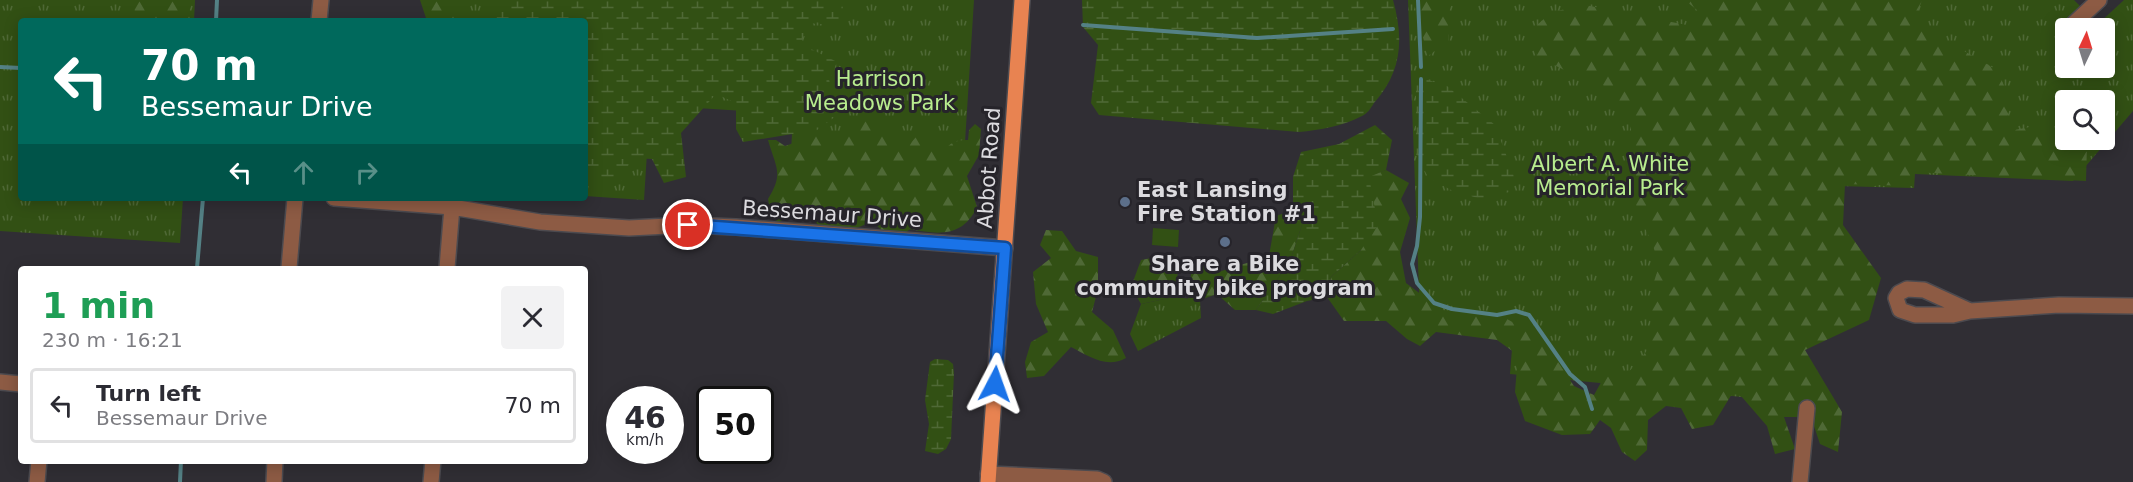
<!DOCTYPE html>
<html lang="en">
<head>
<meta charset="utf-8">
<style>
  :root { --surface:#fff; --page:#f2f2f3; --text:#2b2b33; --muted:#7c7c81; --line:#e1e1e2 }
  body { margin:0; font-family:"DejaVu Sans",sans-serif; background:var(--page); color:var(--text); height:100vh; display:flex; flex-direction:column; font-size:22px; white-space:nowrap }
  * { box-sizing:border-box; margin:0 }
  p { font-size:20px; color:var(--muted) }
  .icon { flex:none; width:33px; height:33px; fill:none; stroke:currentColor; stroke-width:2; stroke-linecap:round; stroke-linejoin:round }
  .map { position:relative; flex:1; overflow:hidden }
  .drawer { position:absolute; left:18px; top:266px; width:570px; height:198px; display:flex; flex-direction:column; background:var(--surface); border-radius:6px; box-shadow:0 3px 15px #0003 }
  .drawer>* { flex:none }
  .guide { position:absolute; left:18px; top:18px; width:570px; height:183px; border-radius:6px; box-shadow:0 3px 15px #0003; background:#00695c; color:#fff; overflow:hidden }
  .needle { width:39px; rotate:4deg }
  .controls { position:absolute; left:2055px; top:18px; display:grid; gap:12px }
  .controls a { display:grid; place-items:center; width:60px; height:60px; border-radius:6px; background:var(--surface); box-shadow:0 3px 15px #0003; font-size:30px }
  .speed { position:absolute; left:606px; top:386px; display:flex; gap:12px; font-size:30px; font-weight:700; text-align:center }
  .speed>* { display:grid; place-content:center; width:78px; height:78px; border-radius:50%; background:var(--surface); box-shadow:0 3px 15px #0003; line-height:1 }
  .speed small { font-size:15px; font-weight:400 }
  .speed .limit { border:3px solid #111; border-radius:9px; background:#fff; color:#111 }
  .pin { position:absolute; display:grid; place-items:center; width:51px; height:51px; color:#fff; margin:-26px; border:3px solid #fff; border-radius:50%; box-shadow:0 2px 6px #0007 }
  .me { position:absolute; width:66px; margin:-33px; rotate:4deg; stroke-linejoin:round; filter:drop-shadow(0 0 4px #0008) }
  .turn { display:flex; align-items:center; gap:21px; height:126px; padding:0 24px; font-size:27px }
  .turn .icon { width:78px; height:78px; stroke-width:2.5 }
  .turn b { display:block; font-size:42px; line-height:51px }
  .lanes { display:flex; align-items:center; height:57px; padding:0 24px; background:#0003; justify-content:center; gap:30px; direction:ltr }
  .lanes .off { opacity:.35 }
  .round { display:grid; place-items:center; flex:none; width:63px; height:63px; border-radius:6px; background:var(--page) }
  .headline { display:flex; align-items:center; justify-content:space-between; height:102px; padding:0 24px }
  h1 { font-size:36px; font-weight:700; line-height:45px; color:#1e9e55 }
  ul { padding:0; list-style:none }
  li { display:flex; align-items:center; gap:18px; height:75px; margin:0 12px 9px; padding:0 12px; border:3px solid var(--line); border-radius:6px }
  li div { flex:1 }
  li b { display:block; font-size:22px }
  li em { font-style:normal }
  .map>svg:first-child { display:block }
</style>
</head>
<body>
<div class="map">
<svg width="2133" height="482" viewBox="0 0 2133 482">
  <defs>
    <pattern id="grass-tufts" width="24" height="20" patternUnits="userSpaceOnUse" patternTransform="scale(1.5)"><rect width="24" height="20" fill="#325014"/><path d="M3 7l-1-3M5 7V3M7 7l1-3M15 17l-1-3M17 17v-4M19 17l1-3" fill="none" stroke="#4f6936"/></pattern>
    <pattern id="forest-firs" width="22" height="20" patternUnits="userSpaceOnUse" patternTransform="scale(1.5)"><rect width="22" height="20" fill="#325014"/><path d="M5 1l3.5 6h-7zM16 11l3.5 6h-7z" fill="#4f6936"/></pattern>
    <pattern id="wetland-marsh" width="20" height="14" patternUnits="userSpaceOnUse" patternTransform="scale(1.5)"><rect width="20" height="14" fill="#325014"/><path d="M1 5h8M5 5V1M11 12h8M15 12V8" fill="none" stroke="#4f6936"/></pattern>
  </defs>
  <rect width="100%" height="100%" fill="#302e34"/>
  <!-- grass -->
  <path fill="url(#grass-tufts)" fill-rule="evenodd" d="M 0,0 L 195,0 L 194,21 L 21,21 L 21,198 L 183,198 L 180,243 L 0,231 Z
    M 444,0 L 974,0 L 960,221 L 788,210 L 793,114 L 650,105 L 644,200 L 585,196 L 585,21 L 442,21 Z
    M 1408,0 L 2074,0 L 2098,24 L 2124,0 L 2133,0 L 2133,111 L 2073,181 L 1915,174 L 1914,188 L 1836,186 L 1825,339 L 1805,350 L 1823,405 L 1510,374 L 1514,324 L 1420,317 ZM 2066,28 L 2104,28 L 2104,68 L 2066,68 ZM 2066,100 L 2104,100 L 2104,140 L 2066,140 Z
    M 1174,297 L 1200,300 L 1201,318 L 1138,351 L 1130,334 L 1141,304 Z"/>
  <!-- forest -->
  <path fill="url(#forest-firs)" d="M 134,0 L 189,0 L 190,21 L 142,21 L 130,4 Z
    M 420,0 L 449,0 L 462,21 L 423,21 L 426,18 Z
    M 1413,0 L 1457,0 L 1449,8 L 1448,41 L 1428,56 Z
    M 1687,0 L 1922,0 L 1914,22 L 1997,70 L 2011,101 L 2004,132 L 2030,127 L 2087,145 L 2086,181 L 1913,172 L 1913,186 L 1845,184 L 1843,225 L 1881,278 L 1869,320 L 1805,350 L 1842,412 L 1838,452 L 1820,444 L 1811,417 L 1784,417 L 1795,449 L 1775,454 L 1767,426 L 1735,389 L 1713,425 L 1692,429 L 1681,408 L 1666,406 L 1648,420 L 1647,450 L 1635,461 L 1622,452 L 1611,428 L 1600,420 L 1590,434 L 1562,435 L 1525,421 L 1515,392 L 1518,355 L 1497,340 L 1436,332 L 1420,346 L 1407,339 L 1386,321 L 1344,321 L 1327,297 L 1331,277 L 1361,250 L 1369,176 L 1386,170 L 1409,183 L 1401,199 L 1410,218 L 1400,252 L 1406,283 L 1442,310 L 1507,319 L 1523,328 L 1546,344 L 1574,386 L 1594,395 L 1604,377 L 1627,374 L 1651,346 L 1650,294 L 1659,266 L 1652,242 L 1638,215 L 1631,177 L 1631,116 L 1593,74 L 1568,72 L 1537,56 L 1530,31 L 1552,12 L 1585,5 L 1702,28 L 1703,15 L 1686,1 Z
    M 854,116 L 884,118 L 896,137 L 899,147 L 907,147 L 917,136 L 930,135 L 937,148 L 944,153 C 948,142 958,140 968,140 L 969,130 L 975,124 L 981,129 L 979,155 L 967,176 L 977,207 C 963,237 939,235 910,229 L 903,235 L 885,233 L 876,225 L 867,223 C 857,230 837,233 825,229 C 820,227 817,222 812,221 C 803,220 798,221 789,217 L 778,222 L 771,216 L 768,199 C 784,173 776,168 768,140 L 776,140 L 785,146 L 822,133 L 825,141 L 834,146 L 840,141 L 841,126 Z
    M 1293,210 L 1303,222 L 1290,261 L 1256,310 L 1235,310 L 1217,294 L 1200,300 L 1188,299 L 1192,265 L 1205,265 L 1212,274 L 1269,256 L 1276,216 Z
    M 1046,230 L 1062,231 L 1076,251 L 1098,257 L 1098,289 L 1092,312 L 1113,330 L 1126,358 C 1106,369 1089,356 1071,347 L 1044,376 L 1027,378 L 1025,362 L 1031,342 L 1048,332 L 1036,304 L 1033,272 L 1051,258 L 1040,245 Z
    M 1162,256 L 1179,266 L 1174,297 L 1141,304 L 1131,287 L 1141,260 Z"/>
  <!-- wetland -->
  <path fill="url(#wetland-marsh)" d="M 843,0 L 842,26 L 808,23 L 801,44 L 837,62 L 829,81 L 851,105 L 817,130 L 743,142 L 736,129 L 736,103 L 716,94 L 681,133 L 686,177 L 664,183 L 652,159 L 632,158 L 620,183 L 585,174 L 585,21 L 497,21 L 495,1 Z
    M 1082,0 L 1393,0 C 1404,39 1402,72 1374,103 C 1371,108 1367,114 1362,116 C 1343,126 1320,130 1299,132 L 1099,115 L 1091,103 L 1098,45 L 1083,27 Z
    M 1425,79 L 1447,86 L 1495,125 L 1514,176 L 1512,191 L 1484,200 L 1451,190 L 1428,177 L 1416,154 L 1416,83 Z
    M 1375,125 L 1392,140 L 1386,170 L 1369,177 L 1378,225 L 1361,250 L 1331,277 L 1327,297 L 1307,301 L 1273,314 L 1256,310 L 1290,261 L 1303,222 L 1293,210 L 1293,177 L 1301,152 L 1339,144 Z
    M 935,359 L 948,360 L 953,364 L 954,373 L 951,439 L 946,449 L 938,454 L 925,451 L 929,424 L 925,400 L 930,362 Z"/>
  <!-- pitch -->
  <path fill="#325014" d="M 1153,228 L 1179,230 L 1178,247 L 1152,245 Z"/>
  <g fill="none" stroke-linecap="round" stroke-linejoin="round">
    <!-- stream -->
    <path stroke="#548185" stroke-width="4" d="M 1418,0 L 1421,67
      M 216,21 L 217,0
      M 1083,25 L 1257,38 L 1393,29
      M 0,67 L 21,68
      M 1421,79 L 1420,217 L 1417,246 L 1412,264 L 1417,283 L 1434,303 L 1452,309 L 1497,315 L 1516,311 L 1529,315 L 1570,374 L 1585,387 L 1592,409
      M 197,268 L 203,198
      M 180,482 L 181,460"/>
    <defs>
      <path id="minor" d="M 319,21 L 321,0
        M 2069,28 L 2099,0
        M 334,198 L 452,207 L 540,222 L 629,228 L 689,225 L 736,227 L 1005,248
        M 289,268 L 295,198
        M 447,268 L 452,207
        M 1970,311 L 1924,290 L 1907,289 L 1899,293 L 1896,298 L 1900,310 L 1915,315 L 1953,315 L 1970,311 L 2059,305 L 2133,306
        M 0,382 L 21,384
        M 988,474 L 1097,479 L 1104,482
        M 37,482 L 39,460
        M 274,482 L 275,460
        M 431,482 L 433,460
        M 1800,482 L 1807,408"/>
      <path id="major" d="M 988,482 L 1022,0"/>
    </defs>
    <!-- minor casing -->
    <use href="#minor" stroke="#4c4a4f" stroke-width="18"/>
    <!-- major casing -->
    <use href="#major" stroke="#4c4a4f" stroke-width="18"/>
    <!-- minor -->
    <use href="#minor" stroke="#8d5b44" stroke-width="15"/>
    <!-- major -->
    <use href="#major" stroke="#e88351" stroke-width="15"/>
  </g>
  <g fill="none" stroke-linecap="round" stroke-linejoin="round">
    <defs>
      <path id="route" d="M 688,225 L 1005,248 L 995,384"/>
    </defs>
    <!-- route casing -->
    <use href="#route" stroke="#114b97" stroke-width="15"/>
    <!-- route -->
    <use href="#route" stroke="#1a73e8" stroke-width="10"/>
  </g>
  <!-- markers -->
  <g fill="#5c6f8a" stroke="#26242a" stroke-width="2">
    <circle cx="1125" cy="202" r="6"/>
    <circle cx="1225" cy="242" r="6"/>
  </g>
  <g text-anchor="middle" stroke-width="6" stroke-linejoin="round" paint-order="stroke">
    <!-- park labels -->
    <g font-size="21" fill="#b8ed8e" stroke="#26242a">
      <text x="880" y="86">Harrison<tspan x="880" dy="24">Meadows Park</tspan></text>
      <text x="1610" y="171">Albert A. White<tspan x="1610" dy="24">Memorial Park</tspan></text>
    </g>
    <!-- street labels -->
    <g font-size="21" fill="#dcdbdf" stroke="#26242a">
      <text transform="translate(989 168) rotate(-86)" y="7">Abbot Road</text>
      <text transform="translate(832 214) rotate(4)" y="7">Bessemaur Drive</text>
    </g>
    <!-- poi labels -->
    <g font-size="21" font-weight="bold" fill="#dcdbdf" stroke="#26242a" text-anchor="start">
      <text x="1137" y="197">East Lansing<tspan x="1137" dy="24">Fire Station #1</tspan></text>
      <text x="1225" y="271" text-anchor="middle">Share a Bike<tspan x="1225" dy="24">community bike program</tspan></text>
    </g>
  </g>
</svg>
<div class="controls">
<a><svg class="needle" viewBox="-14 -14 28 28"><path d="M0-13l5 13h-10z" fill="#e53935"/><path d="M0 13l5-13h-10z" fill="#7c7c81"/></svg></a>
<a><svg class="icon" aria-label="search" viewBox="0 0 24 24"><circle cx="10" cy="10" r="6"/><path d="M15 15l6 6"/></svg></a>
</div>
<div class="speed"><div>46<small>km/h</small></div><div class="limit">50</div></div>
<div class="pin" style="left:688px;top:225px;background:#d93025"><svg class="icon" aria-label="arrive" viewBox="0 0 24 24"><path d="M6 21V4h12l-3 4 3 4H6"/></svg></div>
<svg class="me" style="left:995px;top:384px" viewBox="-20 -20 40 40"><path d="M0-17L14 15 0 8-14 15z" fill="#1a73e8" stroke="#fff" stroke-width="4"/></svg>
<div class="guide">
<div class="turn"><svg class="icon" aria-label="left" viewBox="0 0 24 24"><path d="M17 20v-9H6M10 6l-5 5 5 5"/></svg><div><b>70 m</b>Bessemaur Drive</div></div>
<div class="lanes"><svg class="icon" aria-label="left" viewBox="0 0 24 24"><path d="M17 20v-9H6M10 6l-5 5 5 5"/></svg><svg class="icon off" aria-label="ahead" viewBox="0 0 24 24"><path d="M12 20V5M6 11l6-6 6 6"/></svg><svg class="icon off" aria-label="right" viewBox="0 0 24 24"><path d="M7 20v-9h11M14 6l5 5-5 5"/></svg></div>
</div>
<section class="drawer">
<div class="headline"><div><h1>1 min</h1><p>230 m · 16:21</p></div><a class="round"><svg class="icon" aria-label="close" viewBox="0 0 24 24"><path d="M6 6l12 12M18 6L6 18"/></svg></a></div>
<ul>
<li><svg class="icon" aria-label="left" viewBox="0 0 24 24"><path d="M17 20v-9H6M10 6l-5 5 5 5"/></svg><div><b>Turn left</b><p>Bessemaur Drive</p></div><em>70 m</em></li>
</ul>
</section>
</div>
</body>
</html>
